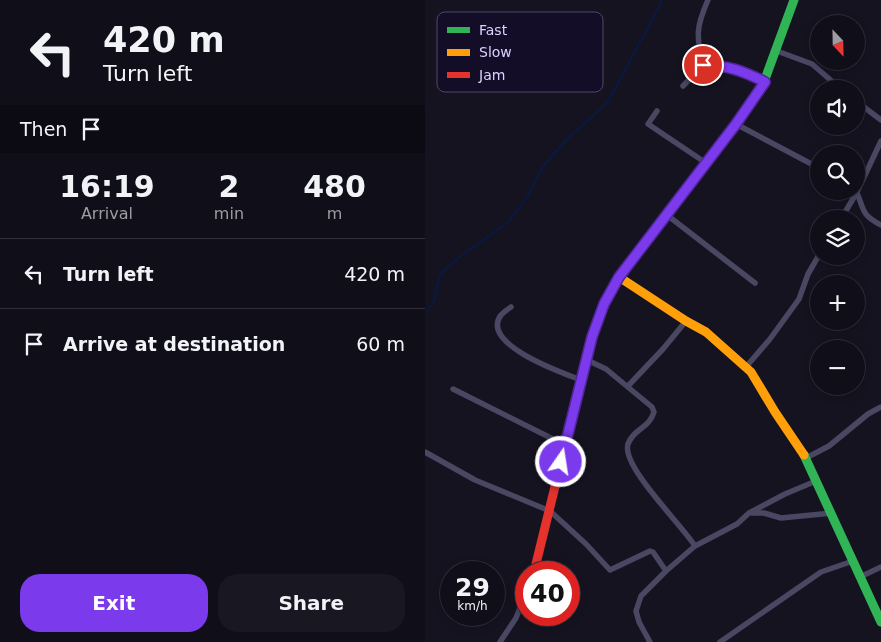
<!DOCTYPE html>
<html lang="en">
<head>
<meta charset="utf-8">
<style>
  :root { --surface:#100e19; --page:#191722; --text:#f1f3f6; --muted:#9c9ca2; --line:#302e38; --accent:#7c3aed }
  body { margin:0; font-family:"DejaVu Sans",sans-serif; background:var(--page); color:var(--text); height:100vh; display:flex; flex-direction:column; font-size:19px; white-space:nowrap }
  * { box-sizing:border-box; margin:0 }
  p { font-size:16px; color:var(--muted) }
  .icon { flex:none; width:28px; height:28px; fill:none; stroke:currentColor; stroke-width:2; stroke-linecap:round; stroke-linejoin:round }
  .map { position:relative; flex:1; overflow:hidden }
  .details { display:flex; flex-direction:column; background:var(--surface); width:425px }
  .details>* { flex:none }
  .hud { background:#100e19; color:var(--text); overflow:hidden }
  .needle { width:32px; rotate:158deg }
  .controls { position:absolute; left:385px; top:15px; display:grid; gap:10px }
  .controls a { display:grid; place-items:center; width:55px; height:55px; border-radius:50%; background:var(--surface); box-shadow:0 2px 8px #0003,0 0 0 1px var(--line); font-size:25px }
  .speed { position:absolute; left:15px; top:561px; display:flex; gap:10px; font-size:25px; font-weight:700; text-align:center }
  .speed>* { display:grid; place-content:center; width:65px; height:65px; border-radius:50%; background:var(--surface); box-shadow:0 2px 8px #0003,0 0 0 1px var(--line); line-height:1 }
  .speed small { font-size:12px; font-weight:400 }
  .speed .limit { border:8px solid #d22; background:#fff; color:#111 }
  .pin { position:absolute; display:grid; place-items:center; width:42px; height:42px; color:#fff; margin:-21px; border:2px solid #fff; border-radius:50%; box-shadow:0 1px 5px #0007 }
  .me { position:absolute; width:55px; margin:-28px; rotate:13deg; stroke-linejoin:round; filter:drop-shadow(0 0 4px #0008) }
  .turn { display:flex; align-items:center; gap:18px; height:105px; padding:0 20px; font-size:22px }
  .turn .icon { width:65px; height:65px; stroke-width:2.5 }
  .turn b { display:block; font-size:35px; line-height:42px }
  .then { display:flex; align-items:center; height:48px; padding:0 20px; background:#0003; gap:10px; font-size:19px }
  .eta { display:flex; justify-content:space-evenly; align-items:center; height:85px; text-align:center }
  .eta b { font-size:30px; font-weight:700; line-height:35px }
  .cta { display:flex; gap:10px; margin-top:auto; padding:10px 20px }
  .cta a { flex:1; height:58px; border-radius:20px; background:var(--accent); color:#fff; font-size:20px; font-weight:700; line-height:58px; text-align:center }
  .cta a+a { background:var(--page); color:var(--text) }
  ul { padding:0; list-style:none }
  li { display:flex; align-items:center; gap:15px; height:70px; padding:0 20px; border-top:1px solid var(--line) }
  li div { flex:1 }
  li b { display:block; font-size:19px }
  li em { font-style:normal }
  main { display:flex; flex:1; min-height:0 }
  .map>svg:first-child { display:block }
</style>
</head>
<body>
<main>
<section class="details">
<div class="hud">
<div class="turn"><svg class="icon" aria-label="left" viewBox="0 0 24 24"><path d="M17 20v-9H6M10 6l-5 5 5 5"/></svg><div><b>420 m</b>Turn left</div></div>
<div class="then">Then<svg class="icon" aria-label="arrive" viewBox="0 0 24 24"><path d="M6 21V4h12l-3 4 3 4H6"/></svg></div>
</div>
<div class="eta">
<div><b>16:19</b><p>Arrival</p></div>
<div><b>2</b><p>min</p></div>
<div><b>480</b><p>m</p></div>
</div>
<ul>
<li><svg class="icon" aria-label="left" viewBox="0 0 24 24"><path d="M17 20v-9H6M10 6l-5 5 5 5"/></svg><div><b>Turn left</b></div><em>420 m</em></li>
<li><svg class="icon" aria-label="arrive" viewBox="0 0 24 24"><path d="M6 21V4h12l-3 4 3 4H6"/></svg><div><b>Arrive at destination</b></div><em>60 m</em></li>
</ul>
<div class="cta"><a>Exit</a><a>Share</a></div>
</section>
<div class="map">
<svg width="456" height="642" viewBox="0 0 456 642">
  <rect width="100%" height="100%" fill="#161321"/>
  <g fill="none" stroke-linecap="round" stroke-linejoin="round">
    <!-- stream -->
    <path stroke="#071944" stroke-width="2" d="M 0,312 L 8,304 L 15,274 L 36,256 L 83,222 L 102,197 L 117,168 L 141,140 L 183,102 L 236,3 L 235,0"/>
    <!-- street -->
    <path stroke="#494762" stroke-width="5.5" d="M 352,51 L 387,64 L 416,89
      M 278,65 C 304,66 316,70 339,82
      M 258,86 L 278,65 C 271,36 271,27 283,0
      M 431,101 L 456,120
      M 232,111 L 223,124 L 281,163
      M 311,124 L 394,168
      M 431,191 C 440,210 435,214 456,225
      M 242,215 L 330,283
      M 416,219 L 432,192 L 456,141
      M 86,307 C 83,309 79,312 76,315 C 54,344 138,373 156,380
      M 162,360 L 181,369 L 227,407 L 229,412 C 224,429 209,428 203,444 C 196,466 257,525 270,546
      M 320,368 L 345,339 L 374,299 L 383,274 L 394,255
      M 203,386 L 238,349 L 261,321
      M 28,389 L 140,445
      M 0,452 L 50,480 L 125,511 L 161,544 L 185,570 L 225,551 L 228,552 L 241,571
      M 381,458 L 404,446 L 443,414 L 456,407
      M 327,513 L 339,513 L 356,518 L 407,513
      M 435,577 L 456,567
      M 75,642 L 91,618 L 101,593
      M 225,642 L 214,622 L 211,611 L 216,596 L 241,571 L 270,546 L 312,524 L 324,513 L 360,494 L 391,481
      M 295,642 L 396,572 L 428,561"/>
    <!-- fast -->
    <path stroke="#30b455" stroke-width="9" d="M 167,336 L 179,304 L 194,277 L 311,124 L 339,82 L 369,0
      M 379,455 L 456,622"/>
    <!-- slow -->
    <path stroke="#ff9f0a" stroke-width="9" d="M 194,277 L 261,321 L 281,332 L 326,372 L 350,412 L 379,455"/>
    <!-- jam -->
    <path stroke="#e5322d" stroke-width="9" d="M 109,572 L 167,336"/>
  </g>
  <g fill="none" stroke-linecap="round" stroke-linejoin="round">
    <defs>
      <path id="route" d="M 136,462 L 167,337 L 179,304 L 194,277 L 311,124 L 340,82 C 316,70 304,66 278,65"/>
    </defs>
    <!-- route casing -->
    <use href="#route" stroke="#51269a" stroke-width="12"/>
    <!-- route -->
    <use href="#route" stroke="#7c3aed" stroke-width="9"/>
  </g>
  <!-- legend -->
  <rect x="12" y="12" width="166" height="80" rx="8" fill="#130d27" stroke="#4f4868" stroke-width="1"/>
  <rect x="22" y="27" width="23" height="6" fill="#30b455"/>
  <rect x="22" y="49" width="23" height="7" fill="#ff9f0a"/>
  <rect x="22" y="72" width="23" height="6" fill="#e5322d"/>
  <g font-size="14" fill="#dad3ff">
    <text x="54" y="35">Fast</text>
    <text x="54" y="57">Slow</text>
    <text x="54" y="80">Jam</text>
  </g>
</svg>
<div class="controls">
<a><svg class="needle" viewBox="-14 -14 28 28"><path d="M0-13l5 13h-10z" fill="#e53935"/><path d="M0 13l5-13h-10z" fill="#9c9ca2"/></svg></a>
<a><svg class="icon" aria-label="sound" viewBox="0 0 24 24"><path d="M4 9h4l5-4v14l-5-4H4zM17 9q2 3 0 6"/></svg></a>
<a><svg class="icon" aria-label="search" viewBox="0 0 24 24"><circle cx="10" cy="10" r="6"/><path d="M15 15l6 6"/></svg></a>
<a><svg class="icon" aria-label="layers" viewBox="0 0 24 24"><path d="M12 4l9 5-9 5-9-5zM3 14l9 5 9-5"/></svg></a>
<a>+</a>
<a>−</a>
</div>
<div class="speed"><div>29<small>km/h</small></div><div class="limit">40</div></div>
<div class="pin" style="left:278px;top:65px;background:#d93025"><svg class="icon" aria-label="arrive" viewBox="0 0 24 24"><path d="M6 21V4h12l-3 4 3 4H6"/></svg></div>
<svg class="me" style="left:136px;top:462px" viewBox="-20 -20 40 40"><circle r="17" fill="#7c3aed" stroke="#fff" stroke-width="3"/><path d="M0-11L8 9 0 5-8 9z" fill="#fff"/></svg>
</div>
</main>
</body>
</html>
